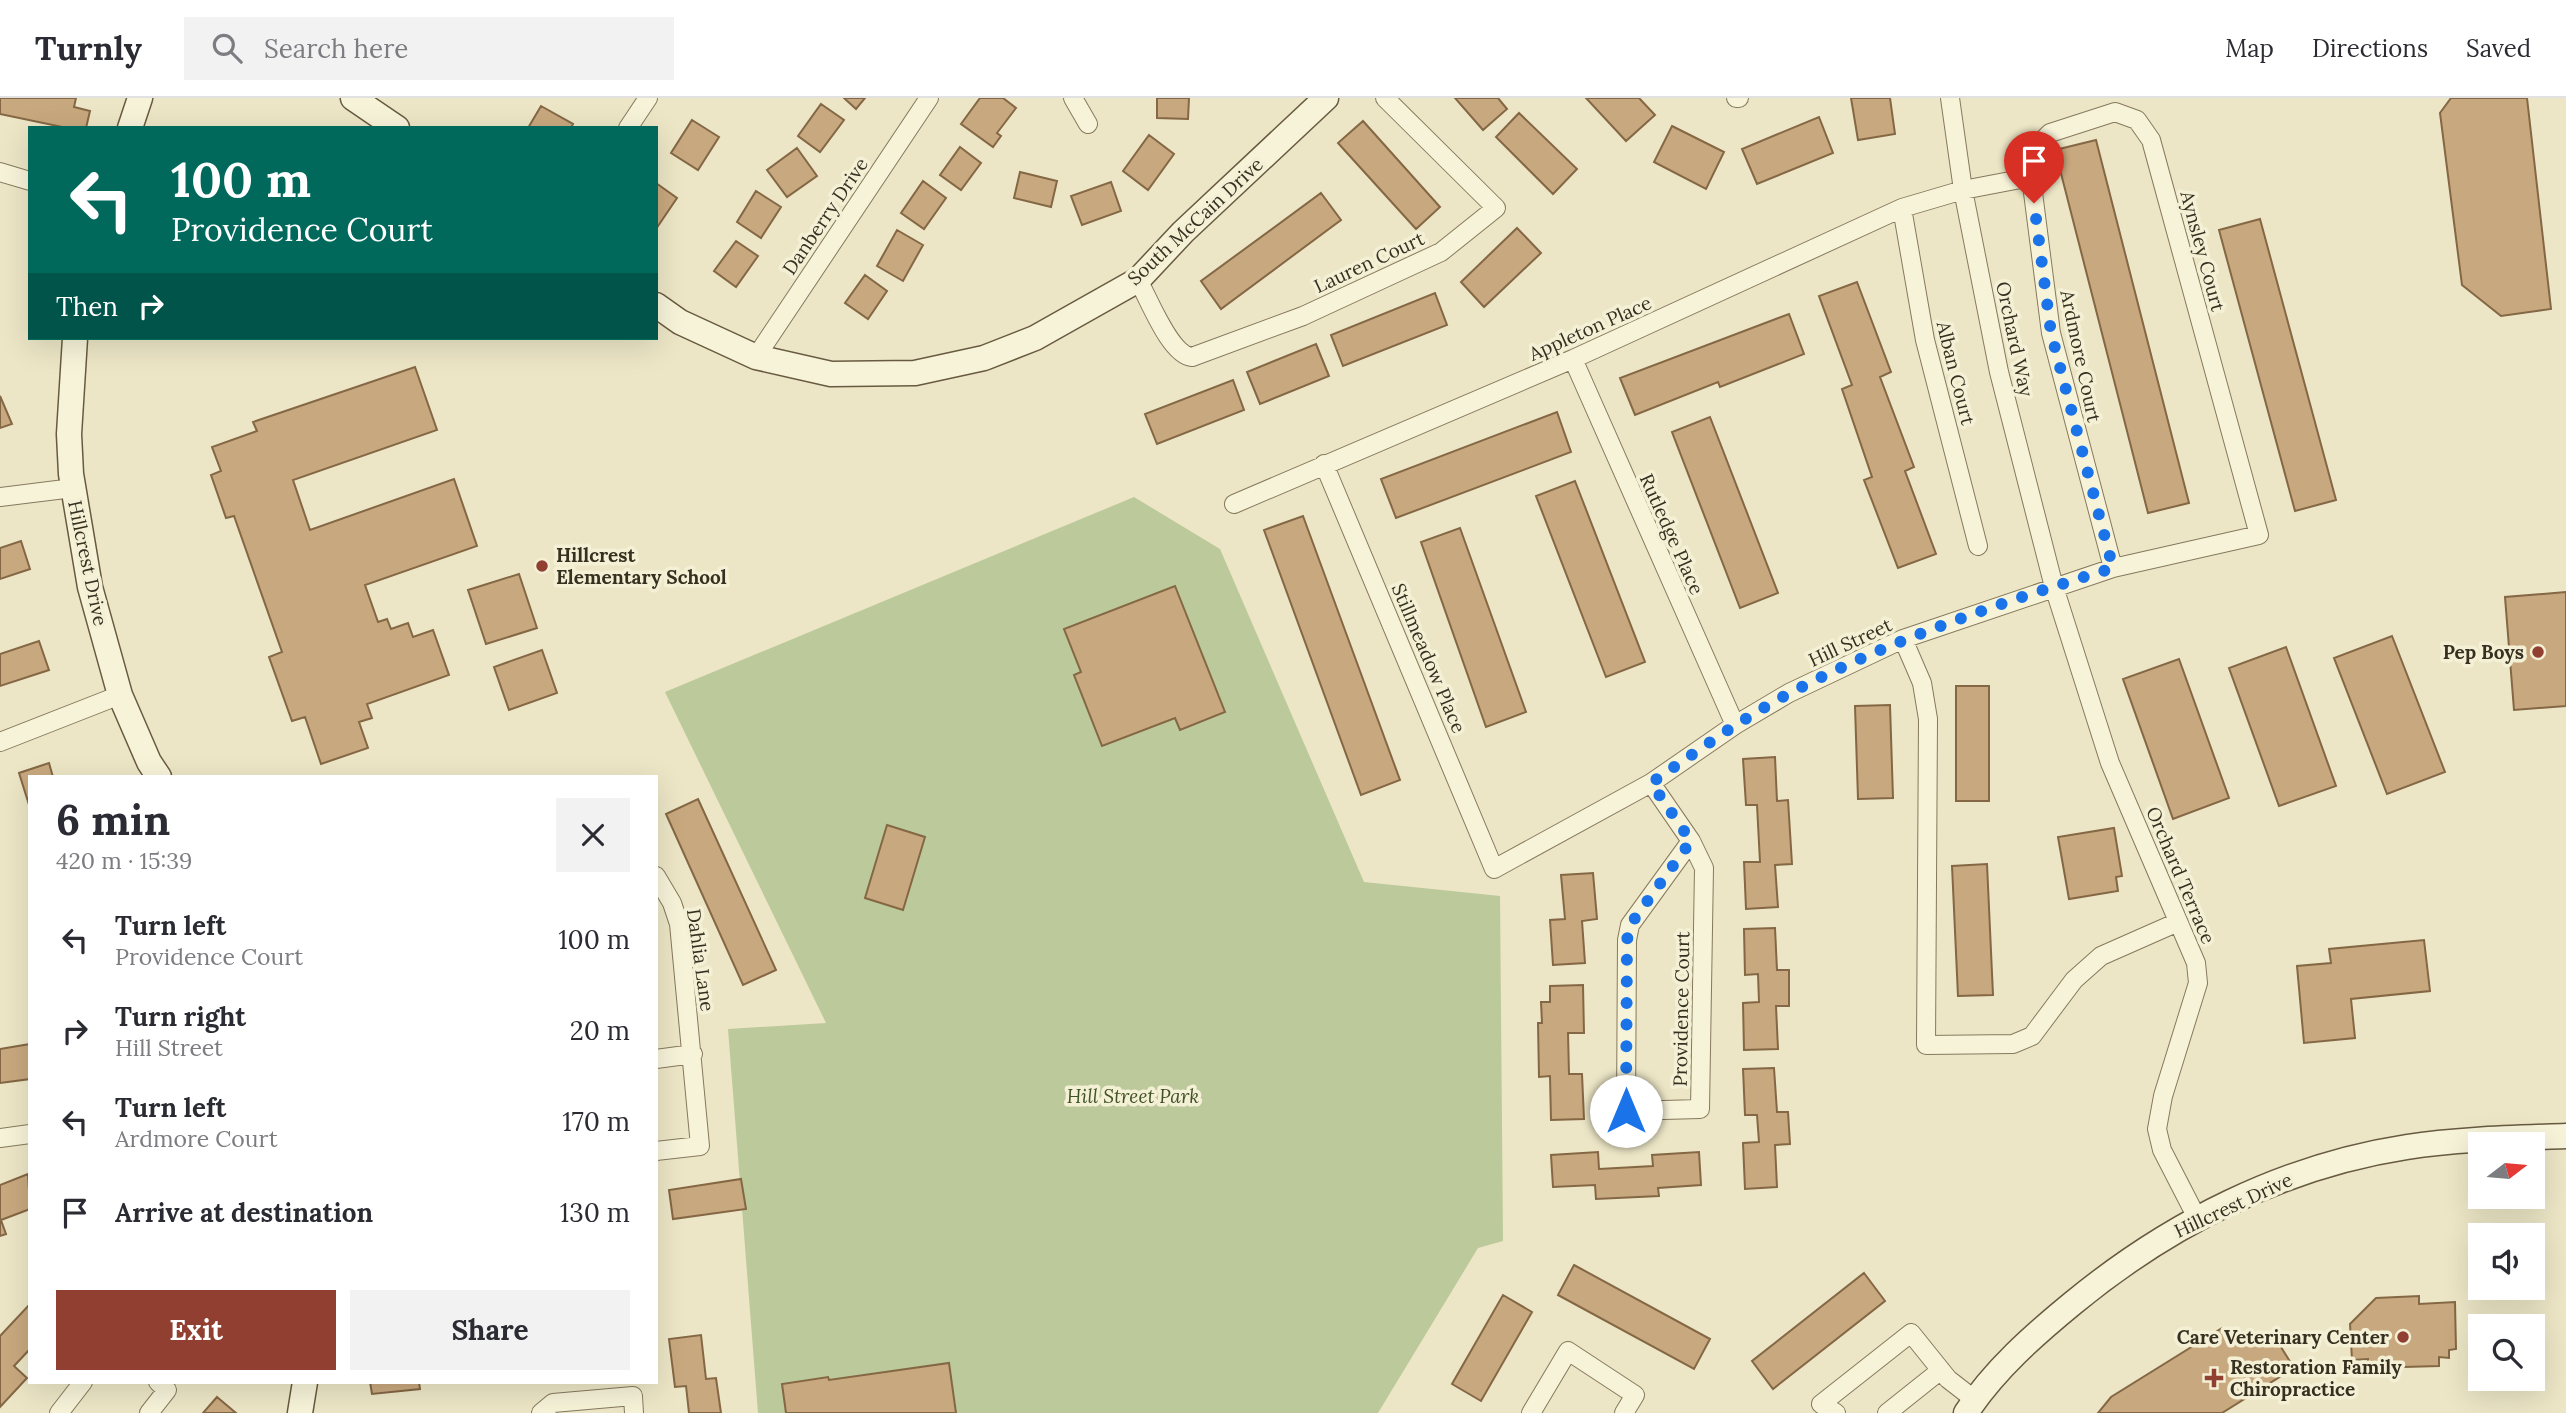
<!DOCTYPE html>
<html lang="en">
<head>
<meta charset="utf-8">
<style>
  :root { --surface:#fff; --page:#f2f2f3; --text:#2b2b33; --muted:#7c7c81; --line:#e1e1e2; --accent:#913f30 }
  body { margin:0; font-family:Lora,serif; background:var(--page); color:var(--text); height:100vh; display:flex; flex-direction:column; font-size:26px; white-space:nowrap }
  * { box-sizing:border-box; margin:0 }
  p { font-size:23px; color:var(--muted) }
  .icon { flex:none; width:38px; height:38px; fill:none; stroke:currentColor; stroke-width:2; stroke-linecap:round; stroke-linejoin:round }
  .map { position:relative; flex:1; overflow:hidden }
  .side { position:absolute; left:28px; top:677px; width:630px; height:609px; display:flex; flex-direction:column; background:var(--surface); border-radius:0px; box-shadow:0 7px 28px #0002 }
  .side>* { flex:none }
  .hud { position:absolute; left:28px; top:28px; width:630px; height:214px; border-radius:0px; box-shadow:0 7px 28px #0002; background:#00695c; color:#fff; overflow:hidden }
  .needle { width:46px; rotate:74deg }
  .controls { position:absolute; left:2468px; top:1034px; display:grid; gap:14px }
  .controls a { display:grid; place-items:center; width:77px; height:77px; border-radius:0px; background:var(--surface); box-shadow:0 7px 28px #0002; font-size:35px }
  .pin { position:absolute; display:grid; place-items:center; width:60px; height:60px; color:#fff; margin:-72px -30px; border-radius:50% 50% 50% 0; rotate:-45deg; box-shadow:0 0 7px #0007 }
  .pin .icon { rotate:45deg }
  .me { position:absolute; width:77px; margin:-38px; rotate:0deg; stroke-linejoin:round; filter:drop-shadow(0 0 5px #0008) }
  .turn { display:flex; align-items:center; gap:24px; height:147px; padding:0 28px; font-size:32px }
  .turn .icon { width:91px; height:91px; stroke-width:2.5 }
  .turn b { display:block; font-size:49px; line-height:60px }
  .then { display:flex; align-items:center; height:66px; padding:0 28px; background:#0003; gap:14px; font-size:26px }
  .round { display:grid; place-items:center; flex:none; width:74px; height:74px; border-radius:0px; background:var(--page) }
  .overview { display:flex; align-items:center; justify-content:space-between; height:119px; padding:0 28px }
  h1 { font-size:42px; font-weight:700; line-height:52px }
  .action { display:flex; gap:14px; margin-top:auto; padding:14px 28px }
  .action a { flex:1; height:80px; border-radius:0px; background:var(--accent); color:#fff; font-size:28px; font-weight:700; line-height:80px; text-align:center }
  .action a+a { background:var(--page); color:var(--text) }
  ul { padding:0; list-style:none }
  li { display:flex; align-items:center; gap:21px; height:91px; padding:0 28px }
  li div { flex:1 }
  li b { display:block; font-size:26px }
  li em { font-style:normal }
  header { display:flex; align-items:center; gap:42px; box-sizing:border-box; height:98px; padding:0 35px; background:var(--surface); border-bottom:2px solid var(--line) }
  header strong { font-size:33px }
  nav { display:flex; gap:38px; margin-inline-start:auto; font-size:24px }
  .search { width:490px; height:63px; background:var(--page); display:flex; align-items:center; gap:18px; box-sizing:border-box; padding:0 24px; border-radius:0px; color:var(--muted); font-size:26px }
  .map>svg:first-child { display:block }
</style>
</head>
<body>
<header>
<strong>Turnly</strong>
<div class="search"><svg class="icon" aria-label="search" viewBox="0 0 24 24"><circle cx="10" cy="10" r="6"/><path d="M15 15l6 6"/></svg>Search here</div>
<nav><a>Map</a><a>Directions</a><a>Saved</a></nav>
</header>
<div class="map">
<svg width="2566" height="1315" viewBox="0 0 2566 1315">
  <rect width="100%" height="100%" fill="#ece6c6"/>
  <!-- green -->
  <path fill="#bcc99a" d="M 1134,399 L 1220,451 L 1364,784 L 1500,798 L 1503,1143 L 1478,1150 L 1378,1315 L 758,1315 L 728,931 L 826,925 L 665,594 Z"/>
  <!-- building -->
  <path fill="#c8a87e" stroke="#846744" stroke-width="2" d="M 0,0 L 76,0 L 74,9 L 90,13 L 86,30 L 67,30 L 0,16 Z
    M 844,0 L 865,0 L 856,11 Z
    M 980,0 L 1003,0 L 1016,10 L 997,35 L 1001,38 L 993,49 L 961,26 Z
    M 1157,0 L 1189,0 L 1188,21 L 1157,20 Z
    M 1455,0 L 1498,0 L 1507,11 L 1483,32 Z
    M 1586,0 L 1639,0 L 1655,17 L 1626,43 Z
    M 1851,0 L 1890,0 L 1895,36 L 1858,42 Z
    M 2451,0 L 2527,0 L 2551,211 L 2501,218 L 2462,187 L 2440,15 Z
    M 821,6 L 844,22 L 820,54 L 798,38 Z
    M 541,8 L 573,26 L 571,30 L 528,30 Z
    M 1519,15 L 1577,71 L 1553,96 L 1496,39 Z
    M 1819,19 L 1833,55 L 1757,86 L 1742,51 Z
    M 692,22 L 719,39 L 698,72 L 671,55 Z
    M 1363,23 L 1440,109 L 1416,131 L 1338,45 Z
    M 1672,28 L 1724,54 L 1706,91 L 1654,64 Z
    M 1149,37 L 1174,56 L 1148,92 L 1123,73 Z
    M 2096,42 L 2189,405 L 2148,415 L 2055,52 Z
    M 960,49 L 981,65 L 961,92 L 940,77 Z
    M 797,50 L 817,78 L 787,99 L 767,72 Z
    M 1020,74 L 1057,83 L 1051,109 L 1014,100 Z
    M 923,83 L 946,100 L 924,131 L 901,115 Z
    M 1111,84 L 1121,113 L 1082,127 L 1071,98 Z
    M 656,85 L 677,100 L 656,131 Z
    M 756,93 L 781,109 L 761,140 L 737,124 Z
    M 1321,95 L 1341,122 L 1221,211 L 1201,183 Z
    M 2260,121 L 2336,402 L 2295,413 L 2219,132 Z
    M 1517,130 L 1541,155 L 1484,209 L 1461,184 Z
    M 897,132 L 923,147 L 903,183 L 877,168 Z
    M 736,143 L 758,158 L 736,189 L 714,173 Z
    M 865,177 L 887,193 L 868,221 L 845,205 Z
    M 1857,184 L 1891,274 L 1880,279 L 1914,369 L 1905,373 L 1936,456 L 1898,470 L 1864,382 L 1872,379 L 1842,291 L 1852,287 L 1819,198 Z
    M 1435,195 L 1447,227 L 1343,268 L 1331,237 Z
    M 1789,216 L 1804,256 L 1720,289 L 1718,284 L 1635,317 L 1620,280 Z
    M 1316,246 L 1329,278 L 1260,306 L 1247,274 Z
    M 415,269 L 437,332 L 293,382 L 310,432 L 454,381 L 477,448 L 365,487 L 378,524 L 387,521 L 391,531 L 408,525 L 413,539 L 433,532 L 449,577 L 367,606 L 372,620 L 359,624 L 368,650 L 321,666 L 305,619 L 292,623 L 269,559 L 282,554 L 234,418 L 226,420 L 211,377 L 221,373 L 212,349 L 257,333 L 253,324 Z
    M 1233,282 L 1244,312 L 1157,346 L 1145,316 Z
    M 0,298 L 12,326 L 0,330 Z
    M 1557,314 L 1571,354 L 1396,420 L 1381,381 Z
    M 1710,319 L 1778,495 L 1740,510 L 1672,334 Z
    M 1575,383 L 1645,564 L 1606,579 L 1536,398 Z
    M 1303,418 L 1400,682 L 1361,697 L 1264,432 Z
    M 1460,430 L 1526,614 L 1486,629 L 1421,444 Z
    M 21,443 L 30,471 L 0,481 L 0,450 Z
    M 519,476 L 537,530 L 486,546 L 468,492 Z
    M 1175,488 L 1225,614 L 1180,632 L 1175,620 L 1102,648 L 1074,577 L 1081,574 L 1064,531 Z
    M 2566,494 L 2566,608 L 2514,612 L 2505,499 Z
    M 2392,538 L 2445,674 L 2387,696 L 2334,560 Z
    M 39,543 L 49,572 L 0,588 L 0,556 Z
    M 2286,549 L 2336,688 L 2279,708 L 2229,570 Z
    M 542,552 L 557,595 L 509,612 L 494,569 Z
    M 2179,561 L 2229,700 L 2173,721 L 2123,581 Z
    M 1956,588 L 1989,588 L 1989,703 L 1956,703 Z
    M 1890,607 L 1893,700 L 1858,701 L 1855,608 Z
    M 1775,659 L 1777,703 L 1788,702 L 1792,766 L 1775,767 L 1778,809 L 1746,811 L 1744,764 L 1760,764 L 1757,707 L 1746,707 L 1743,661 Z
    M 49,665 L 53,679 L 30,679 L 30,710 L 19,675 Z
    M 698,701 L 776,872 L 743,887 L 666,716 Z
    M 887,727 L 925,739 L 903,812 L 865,800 Z
    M 2114,730 L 2122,778 L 2116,779 L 2118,793 L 2069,801 L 2058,739 Z
    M 1987,766 L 1993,897 L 1958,898 L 1952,768 Z
    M 1593,775 L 1597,821 L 1582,823 L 1585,865 L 1553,867 L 1550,822 L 1565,821 L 1561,777 Z
    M 1775,830 L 1777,872 L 1789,872 L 1789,908 L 1776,908 L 1778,951 L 1744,952 L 1743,905 L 1759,904 L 1758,876 L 1745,877 L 1744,831 Z
    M 2424,842 L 2430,893 L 2351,901 L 2355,940 L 2304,945 L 2297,868 L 2331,865 L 2329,851 Z
    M 1583,887 L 1584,935 L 1568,935 L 1569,976 L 1582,976 L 1584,1021 L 1551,1022 L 1550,978 L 1539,979 L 1538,925 L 1542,925 L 1541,904 L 1550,904 L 1550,888 Z
    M 30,946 L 30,981 L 0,985 L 0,951 Z
    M 1774,970 L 1777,1014 L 1788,1014 L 1790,1046 L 1775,1047 L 1777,1089 L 1745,1091 L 1743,1045 L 1759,1044 L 1757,1017 L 1745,1017 L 1743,971 Z
    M 1598,1054 L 1599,1071 L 1653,1068 L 1652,1057 L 1699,1054 L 1701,1087 L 1658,1090 L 1659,1098 L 1596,1101 L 1595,1087 L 1553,1089 L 1551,1057 Z
    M 28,1076 L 30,1111 L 1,1122 L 6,1136 L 0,1138 L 0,1087 Z
    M 741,1081 L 746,1111 L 673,1121 L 669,1092 Z
    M 1574,1167 L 1710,1241 L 1694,1271 L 1558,1197 Z
    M 1864,1175 L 1885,1203 L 1773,1291 L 1752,1263 Z
    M 1503,1197 L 1532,1214 L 1481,1303 L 1452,1286 Z
    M 2419,1198 L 2419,1206 L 2455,1204 L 2456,1251 L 2449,1252 L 2449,1260 L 2439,1259 L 2439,1268 L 2368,1270 L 2368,1261 L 2352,1262 L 2350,1226 L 2376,1200 Z
    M 30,1206 L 30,1251 L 14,1268 L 27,1280 L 0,1309 L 0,1238 Z
    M 2222,1230 L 2276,1241 L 2294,1270 L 2222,1315 L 2098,1315 L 2111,1299 Z
    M 701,1237 L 706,1281 L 716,1280 L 721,1315 L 689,1315 L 686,1288 L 675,1289 L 669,1241 Z
    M 949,1265 L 956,1315 L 786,1315 L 782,1286 L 828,1279 L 829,1282 Z
    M 370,1284 L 419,1284 L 420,1291 L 372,1296 Z
    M 217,1299 L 236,1315 L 203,1315 Z"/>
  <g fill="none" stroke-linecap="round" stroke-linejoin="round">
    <defs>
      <path id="street" d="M 1073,0 L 1088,26
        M 1736,0 L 1739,0
        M 1950,0 L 1963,92 L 1999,274 L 2054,489 L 2110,665 L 2196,865 L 2198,885 L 2163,998 L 2157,1031 L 2162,1052 L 2197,1120
        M 628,30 L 648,0
        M 0,74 L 30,83
        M 1902,110 L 1925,242 L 1978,448
        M 1138,182 C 1149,201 1170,257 1192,259 L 1303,218 L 1441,154 L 1496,110 L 1385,0
        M 756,259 L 929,0
        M 1573,261 L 1735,627
        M 1324,366 L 1494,771 L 1651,685 L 1735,627 L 1789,595 L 1903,541 L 2113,470 L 2259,437 L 2151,42 L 2137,22 L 2115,14 L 2050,35 L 2035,50 L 2031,79
        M 0,399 L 73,390
        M 1234,406 L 1573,261 L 1902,110 L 1963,92 L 2031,79 L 2051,235 L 2113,470
        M 1903,541 L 1922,585 L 1928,621 L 1926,947 L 2013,946 L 2032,938 L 2074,882 L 2101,858 L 2178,824
        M 0,644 L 120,597
        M 1651,685 L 1691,743 L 1630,827 L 1627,842 L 1626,1013 L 1700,1011 L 1704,770 L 1691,743
        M 656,778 L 672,805 L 679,826 L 700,1048 L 656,1053
        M 656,961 L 693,956
        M 0,1040 L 30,1036
        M 59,1315 L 83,1284
        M 149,1315 L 167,1292 L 158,1284
        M 541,1315 L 553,1305 L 633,1298 L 634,1315
        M 1531,1315 L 1568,1253 L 1635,1297 L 1624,1315
        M 1836,1315 L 1821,1306 L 1911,1235 L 1948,1281 L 1975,1302
        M 1887,1315 L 1941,1272"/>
      <path id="secondary" d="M 353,0 L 397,30
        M 130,30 L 140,0
        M 656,207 L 680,224 L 756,259 L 831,276 L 915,275 L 984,260 L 1035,240 L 1138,182 L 1183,134 L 1326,0
        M 75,240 L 69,336 L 71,376 L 90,489 L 120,597 L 149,664 L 159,679
        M 300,1315 L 305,1284
        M 1966,1315 C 1994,1272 2034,1237 2073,1205 C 2169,1126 2283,1068 2407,1049 C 2459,1041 2514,1040 2566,1038"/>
    </defs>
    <!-- street casing -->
    <use href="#street" stroke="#86795d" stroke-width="20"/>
    <!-- secondary casing -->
    <use href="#secondary" stroke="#685a40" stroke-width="27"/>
    <!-- street -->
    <use href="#street" stroke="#f7f3d9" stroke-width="18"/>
    <!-- secondary -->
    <use href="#secondary" stroke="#f7f3d9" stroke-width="24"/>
  </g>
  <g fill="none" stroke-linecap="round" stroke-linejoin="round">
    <!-- route -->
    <path stroke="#1a73e8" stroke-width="12" stroke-dasharray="0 21.6" d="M 1626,1013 L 1627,842 L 1630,827 L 1691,743 L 1651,685 C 1696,654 1741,621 1790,595 C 1892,541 2003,504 2113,470 L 2051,235 L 2034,105"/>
  </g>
  <!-- markers -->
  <g fill="#913f30" stroke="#f4f0d5" stroke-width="2.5">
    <circle cx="542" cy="468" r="7"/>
    <circle cx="2538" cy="554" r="7"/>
    <circle cx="2403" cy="1239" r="7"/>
    <path d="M2210.5 1269.5h7v7h7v7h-7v7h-7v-7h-7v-7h7z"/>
  </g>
  <g text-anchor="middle" stroke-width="7" stroke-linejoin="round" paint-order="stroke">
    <!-- street labels -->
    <g font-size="19" fill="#372f20" stroke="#f4f0d5">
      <text transform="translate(825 118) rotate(-56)" y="7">Danberry Drive</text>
      <text transform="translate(1195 123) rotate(-43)" y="7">South McCain Drive</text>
      <text transform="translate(2203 153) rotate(75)" y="7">Aynsley Court</text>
      <text transform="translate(1369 164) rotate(-25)" y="7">Lauren Court</text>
      <text transform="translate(1590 230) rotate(-24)" y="7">Appleton Place</text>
      <text transform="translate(2015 241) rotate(78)" y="7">Orchard Way</text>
      <text transform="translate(2081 258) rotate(78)" y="7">Ardmore Court</text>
      <text transform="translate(1956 275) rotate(76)" y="7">Alban Court</text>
      <text transform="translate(1672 436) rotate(66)" y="7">Rutledge Place</text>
      <text transform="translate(88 465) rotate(78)" y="7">Hillcrest Drive</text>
      <text transform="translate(1850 544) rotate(-25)" y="7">Hill Street</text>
      <text transform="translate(1429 560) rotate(67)" y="7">Stillmeadow Place</text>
      <text transform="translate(2181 777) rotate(67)" y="7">Orchard Terrace</text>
      <text transform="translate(701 862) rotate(82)" y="7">Dahlia Lane</text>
      <text transform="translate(1681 911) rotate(-89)" y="7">Providence Court</text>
      <text transform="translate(2233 1107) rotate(-25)" y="7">Hillcrest Drive</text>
    </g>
    <!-- poi labels -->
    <g font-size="19" font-weight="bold" fill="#372f20" stroke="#f4f0d5" text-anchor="start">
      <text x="556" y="464">Hillcrest<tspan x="556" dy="22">Elementary School</tspan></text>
      <text x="2524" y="561" text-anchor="end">Pep Boys</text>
      <text x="2389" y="1246" text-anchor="end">Care Veterinary Center</text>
      <text x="2230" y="1276">Restoration Family<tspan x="2230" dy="22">Chiropractice</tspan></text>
    </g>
    <!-- park labels -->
    <g font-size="19" font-style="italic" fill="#415227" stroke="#f4f0d5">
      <text x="1133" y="1005">Hill Street Park</text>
    </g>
  </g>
</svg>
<div class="controls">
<a><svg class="needle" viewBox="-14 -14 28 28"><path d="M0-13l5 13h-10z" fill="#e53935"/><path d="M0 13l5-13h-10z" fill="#7c7c81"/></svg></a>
<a><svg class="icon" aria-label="sound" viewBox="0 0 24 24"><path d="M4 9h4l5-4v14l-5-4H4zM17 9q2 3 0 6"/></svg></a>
<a><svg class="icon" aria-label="search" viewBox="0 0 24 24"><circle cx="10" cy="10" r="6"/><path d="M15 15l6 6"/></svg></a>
</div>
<div class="pin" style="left:2034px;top:105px;background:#d93025"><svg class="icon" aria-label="arrive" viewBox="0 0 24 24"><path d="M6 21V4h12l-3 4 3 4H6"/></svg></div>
<svg class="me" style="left:1626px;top:1013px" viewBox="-20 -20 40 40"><circle r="19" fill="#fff"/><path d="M0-13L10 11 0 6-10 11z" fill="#1a73e8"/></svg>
<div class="hud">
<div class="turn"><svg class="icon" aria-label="left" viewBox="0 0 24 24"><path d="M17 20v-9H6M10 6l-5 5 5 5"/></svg><div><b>100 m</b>Providence Court</div></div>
<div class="then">Then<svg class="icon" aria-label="right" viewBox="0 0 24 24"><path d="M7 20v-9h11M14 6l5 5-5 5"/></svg></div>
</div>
<section class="side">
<div class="overview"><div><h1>6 min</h1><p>420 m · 15:39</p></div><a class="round"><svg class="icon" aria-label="close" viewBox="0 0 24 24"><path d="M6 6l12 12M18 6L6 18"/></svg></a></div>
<ul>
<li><svg class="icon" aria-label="left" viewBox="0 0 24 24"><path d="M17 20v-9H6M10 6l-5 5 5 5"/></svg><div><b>Turn left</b><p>Providence Court</p></div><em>100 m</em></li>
<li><svg class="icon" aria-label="right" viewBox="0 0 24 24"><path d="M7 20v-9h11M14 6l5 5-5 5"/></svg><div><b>Turn right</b><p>Hill Street</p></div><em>20 m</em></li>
<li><svg class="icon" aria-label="left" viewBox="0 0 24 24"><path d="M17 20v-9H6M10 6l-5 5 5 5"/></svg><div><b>Turn left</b><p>Ardmore Court</p></div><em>170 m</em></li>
<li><svg class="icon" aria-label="arrive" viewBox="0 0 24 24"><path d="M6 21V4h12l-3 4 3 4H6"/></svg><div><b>Arrive at destination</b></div><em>130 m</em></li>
</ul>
<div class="action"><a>Exit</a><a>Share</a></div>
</section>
</div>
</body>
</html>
